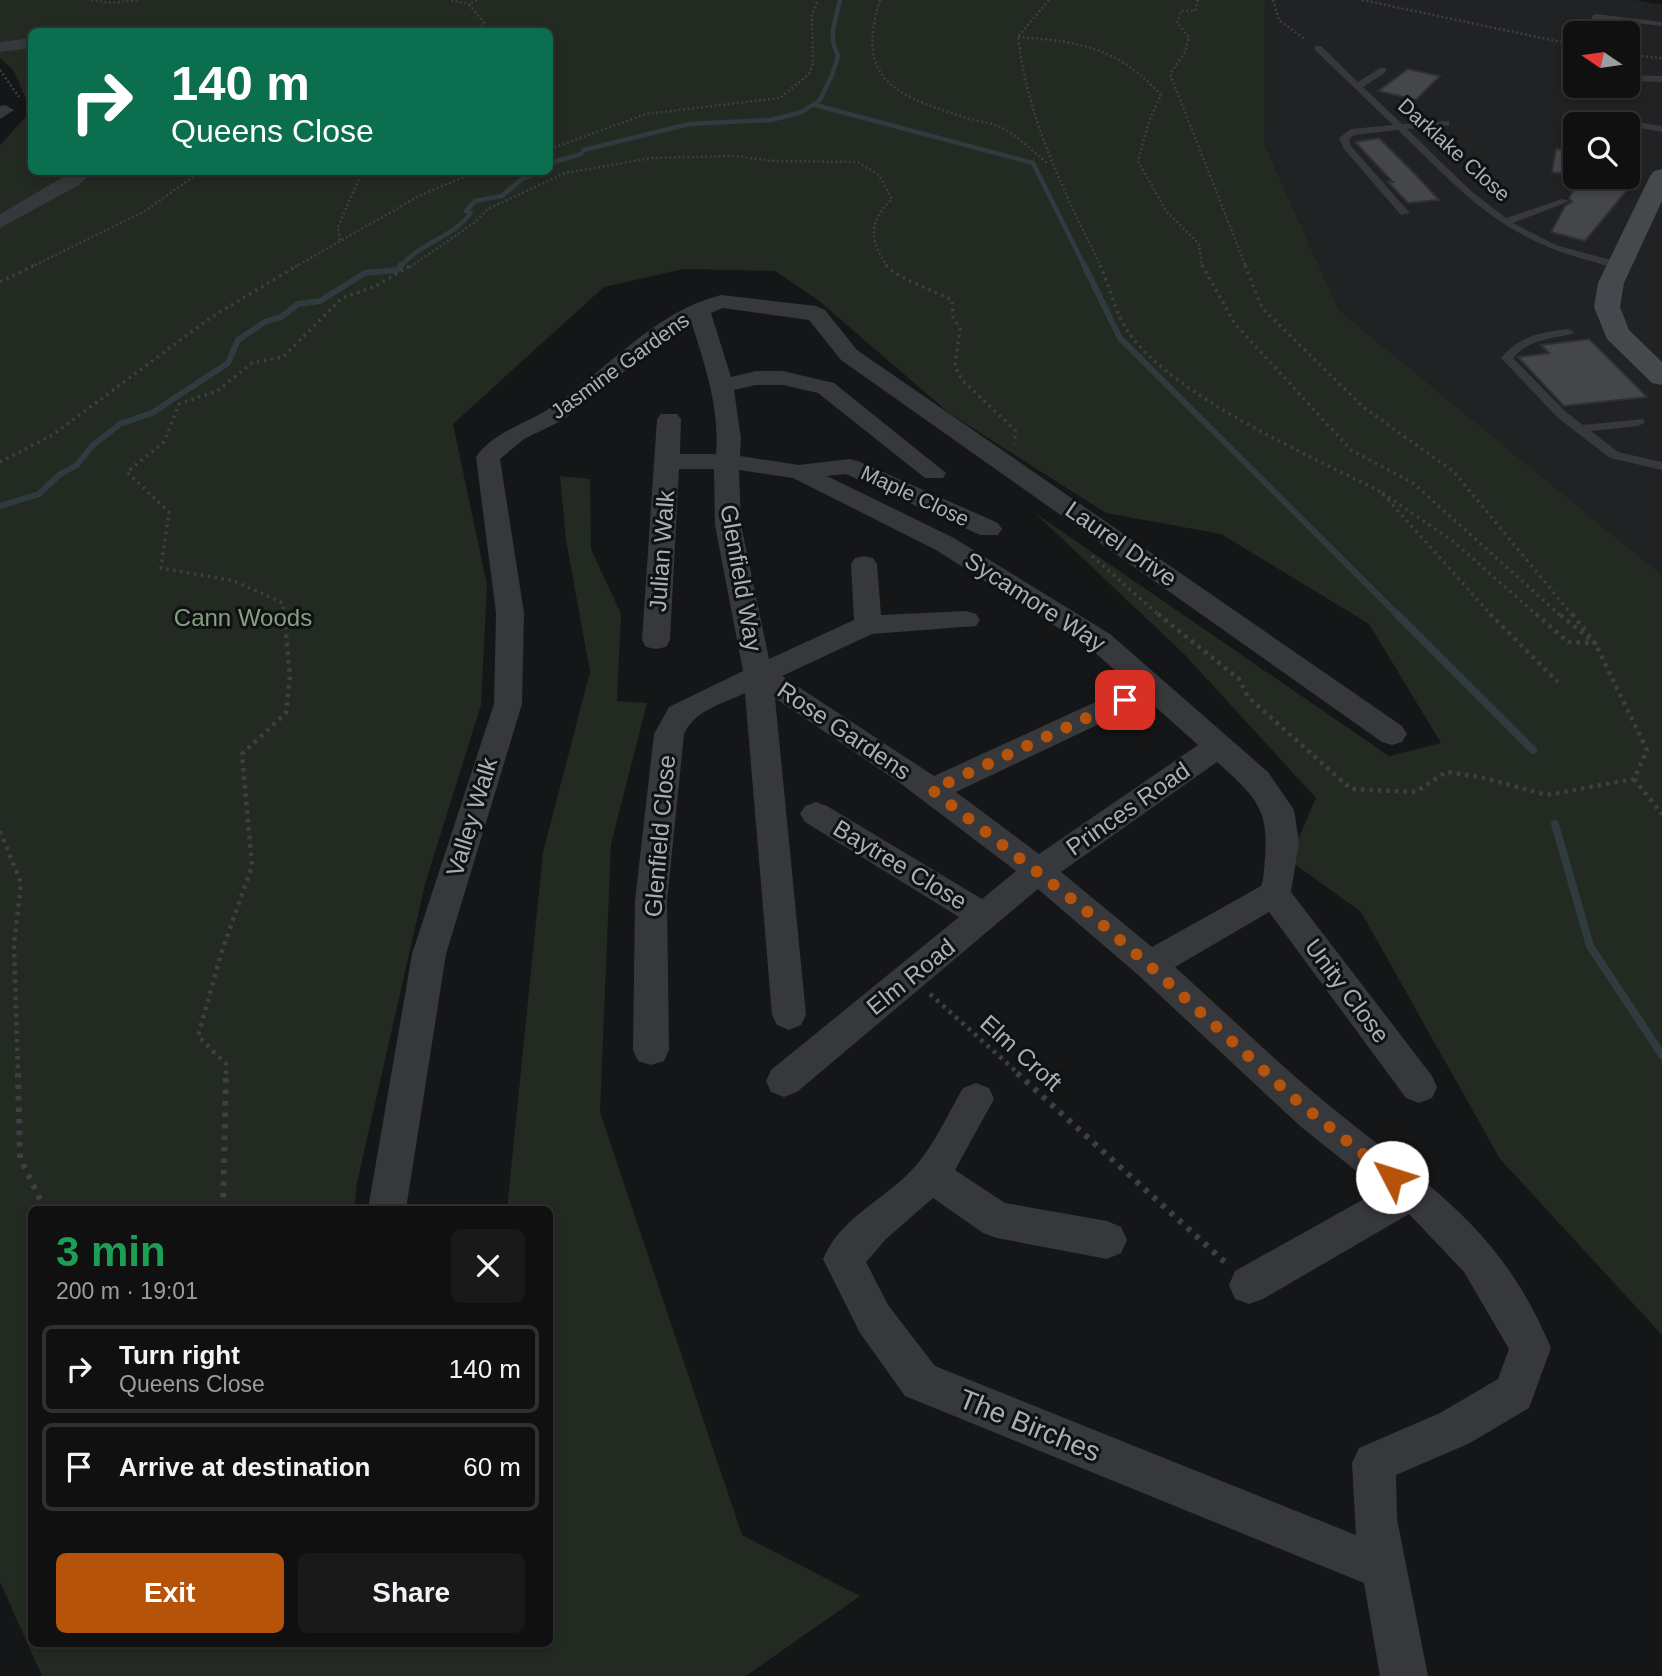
<!DOCTYPE html>
<html lang="en">
<head>
<meta charset="utf-8">
<style>
  :root { --surface:#101011; --page:#19191a; --text:#f1f3f6; --muted:#9c9d9f; --line:#303031; --accent:#b45309 }
  body { margin:0; font-family:Helvetica,sans-serif; background:var(--page); color:var(--text); height:100vh; display:flex; flex-direction:column; font-size:26px; white-space:nowrap }
  * { box-sizing:border-box; margin:0 }
  p { font-size:23px; color:var(--muted) }
  .icon { flex:none; width:38px; height:38px; fill:none; stroke:currentColor; stroke-width:2; stroke-linecap:round; stroke-linejoin:round }
  .map { position:relative; flex:1; overflow:hidden }
  .side { position:absolute; left:28px; top:1206px; width:525px; height:441px; display:flex; flex-direction:column; background:var(--surface); border-radius:10px; box-shadow:0 4px 10px #0003,0 0 0 2px var(--line) }
  .side>* { flex:none }
  .banner { position:absolute; left:28px; top:28px; width:525px; height:147px; border-radius:10px; box-shadow:0 4px 10px #0003,0 0 0 2px var(--line); background:#0b6e4f; color:#fff; overflow:hidden }
  .needle { width:46px; rotate:283deg }
  .tools { position:absolute; left:1563px; top:21px; display:grid; gap:14px }
  .tools a { display:grid; place-items:center; width:77px; height:77px; border-radius:10px; background:var(--surface); box-shadow:0 4px 10px #0003,0 0 0 2px var(--line); font-size:35px }
  .pin { position:absolute; display:grid; place-items:center; width:60px; height:60px; color:#fff; margin:-30px; border-radius:14px; box-shadow:0 4px 10px #0006 }
  .me { position:absolute; width:77px; margin:-38px; rotate:310deg; stroke-linejoin:round; filter:drop-shadow(0 0 5px #0008) }
  .turn { display:flex; align-items:center; gap:24px; height:147px; padding:0 28px; font-size:32px }
  .turn .icon { width:91px; height:91px; stroke-width:2.5 }
  .turn b { display:block; font-size:49px; line-height:60px }
  .round { display:grid; place-items:center; flex:none; width:74px; height:74px; border-radius:10px; background:var(--page) }
  .headline { display:flex; align-items:center; justify-content:space-between; height:119px; padding:0 28px }
  h1 { font-size:42px; font-weight:700; line-height:52px; color:#1e9e55 }
  .cta { display:flex; gap:14px; margin-top:auto; padding:14px 28px }
  .cta a { flex:1; height:80px; border-radius:10px; background:var(--accent); color:#fff; font-size:28px; font-weight:700; line-height:80px; text-align:center }
  .cta a+a { background:var(--page); color:var(--text) }
  ul { padding:0; list-style:none }
  li { display:flex; align-items:center; gap:21px; height:88px; margin:0 14px 10px; padding:0 14px; border:4px solid var(--line); border-radius:10px }
  li div { flex:1 }
  li b { display:block; font-size:26px }
  li em { font-style:normal }
  .map>svg:first-child { display:block }
</style>
</head>
<body>
<div class="map">
<svg width="1662" height="1676" viewBox="0 0 1662 1676">
  <rect width="100%" height="100%" fill="#151617"/>
  <!-- built -->
  <path fill="#212224" fill-rule="evenodd" d="M 1265,0 L 1635,0 L 1662,5 L 1662,575 L 1339,310 L 1264,143 ZM 1575,33 L 1628,33 L 1628,86 L 1575,86 ZM 1575,124 L 1628,124 L 1628,177 L 1575,177 Z"/>
  <!-- green -->
  <path fill="#222a22" fill-rule="evenodd" d="M 0,0 L 1265,0 L 1264,143 L 1339,310 L 1662,575 L 1662,1335 L 1500,1159 L 1361,912 L 1289,860 L 1316,798 L 1185,655 L 1035,513 L 1389,756 L 1441,743 L 1369,624 L 1221,534 L 1106,513 L 949,413 L 818,300 L 775,271 L 684,269 L 604,287 L 453,424 L 487,585 L 481,705 L 425,884 L 357,1183 L 354,1209 L 32,1209 L 32,1643 L 550,1643 L 550,1209 L 507,1209 L 543,852 L 590,672 L 566,540 L 560,476 L 590,479 L 591,549 L 621,614 L 617,701 L 647,703 L 611,844 L 600,1112 L 742,1535 L 860,1596 L 746,1676 L 42,1676 L 0,1582 L 0,145 L 31,111 L 14,71 L 0,58 ZM 32,32 L 550,32 L 550,172 L 32,172 Z"/>
  <g fill="none" stroke-linecap="round" stroke-linejoin="round">
    <!-- stream-far2 -->
    <path stroke="#2f3b3f" stroke-width="4.5" d="M 815,105 L 1033,163 L 1085,267
      M 550,163 L 581,154 L 584,150 L 689,124 L 771,120 L 802,112 L 820,100 L 832,75 L 838,56 L 833,42 L 833,29 L 840,0
      M 400,267 C 421,242 452,238 471,213 L 466,211 L 475,201 L 502,196 L 522,179 L 550,169"/>
    <!-- stream-far1 -->
    <path stroke="#2f3b3f" stroke-width="6" d="M 1084,265 L 1120,338 L 1399,616
      M 0,506 L 39,494 L 59,475 L 77,465 L 92,446 L 120,424 L 152,413 L 228,363 L 238,340 L 265,322 L 281,317 L 298,304 L 320,301 L 365,273 L 397,270 L 401,265"/>
    <!-- stream -->
    <path stroke="#2f3b3f" stroke-width="8" d="M 1397,614 L 1533,750
      M 1555,824 L 1590,946 L 1662,1055"/>
  </g>
  <!-- building -->
  <path fill="#44464a" stroke="#2f3033" stroke-width="2" d="M 1408,69 L 1440,76 L 1416,100 L 1378,91 Z
    M 1379,138 L 1417,176 L 1439,200 L 1408,203 L 1388,182 L 1393,182 L 1355,142 Z
    M 1556,149 L 1575,152 L 1575,176 L 1552,172 Z
    M 1581,177 L 1638,177 L 1585,241 L 1551,232 L 1565,206 L 1572,202 L 1569,198 Z
    M 1589,339 L 1647,397 L 1564,406 L 1518,357 L 1549,353 L 1541,345 Z"/>
  <g fill="none" stroke-linecap="round" stroke-linejoin="round">
    <!-- path-far3 -->
    <path stroke="#3d3f43" stroke-width="2.5" stroke-dasharray="2 2.5" stroke-linecap="butt" d="M 91,0 L 112,3 L 138,0
      M 451,0 L 469,4
      M 477,0 L 469,4 L 484,23 L 477,32
      M 880,0 C 855,80 894,95 964,117 C 975,121 989,122 1000,127 C 1018,135 1032,151 1047,163
      M 1049,0 L 1018,37 C 1028,121 1064,191 1101,267
      M 1198,0 L 1195,11 L 1181,11 L 1177,23 L 1189,37 L 1185,52 L 1170,74 L 1246,267
      M 1273,0 L 1279,20 L 1306,40
      M 1362,0 L 1575,45
      M 1018,37 C 1079,41 1119,48 1161,95 L 1149,121 L 1138,161 L 1166,211 L 1199,244 L 1202,267
      M 1628,55 L 1662,58
      M 0,70 L 19,97
      M 550,149 L 646,114 L 780,98 L 809,74 L 813,63 L 812,15 L 818,0
      M 340,240 L 338,227 L 362,172
      M 31,267 L 145,211 L 200,172
      M 295,267 L 419,196 L 475,172
      M 410,267 L 474,223 L 488,209 L 565,173 L 652,158 L 735,156 L 772,161 L 858,162 L 879,175 L 892,199 C 868,222 869,240 888,267"/>
    <!-- path-far2 -->
    <path stroke="#3d3f43" stroke-width="3.5" stroke-dasharray="2.5 4.5" stroke-linecap="butt" d="M 886,265 C 896,278 935,291 952,300 L 953,317 L 960,329 L 955,366 L 962,380 L 1015,430 L 1015,444
      M 1100,265 C 1110,287 1115,314 1129,333 C 1174,397 1311,456 1381,492
      M 1202,265 L 1235,324 L 1351,450 L 1413,483 L 1561,616
      M 1245,265 L 1262,308 L 1363,407 L 1454,472 L 1573,616
      M 0,282 L 35,265
      M 0,462 L 54,434 L 210,318 L 298,265
      M 1092,556 L 1160,616
      M 284,616 L 283,603 L 234,581 L 161,568 L 169,512 L 127,472 L 164,442 L 179,404 L 217,391 L 252,363 L 283,357 L 342,298 L 374,287 L 412,265
      M 1492,616 L 1381,492 L 1453,541 L 1538,616"/>
    <!-- path-far1 -->
    <path stroke="#3d3f43" stroke-width="4.5" stroke-dasharray="3.5 5" stroke-linecap="butt" d="M 1158,614 L 1239,679 L 1248,697 L 1351,789 L 1416,792 L 1446,772 L 1480,777 L 1547,795 L 1634,779 L 1647,750 L 1595,643 L 1572,614
      M 1490,614 L 1558,682
      M 1536,614 L 1568,642 L 1595,643 L 1559,614
      M 1634,779 L 1662,814
      M 0,831 L 21,883 L 14,945 L 18,1074
      M 930,994 L 1019,1074
      M 226,1074 L 226,1064 L 198,1036 L 221,954 L 252,866 L 242,754 L 286,713 L 290,676 L 284,614"/>
    <!-- path -->
    <path stroke="#3d3f43" stroke-width="6" stroke-dasharray="4.5 7" stroke-linecap="butt" d="M 18,1073 L 20,1158 L 45,1209
      M 1017,1073 L 1227,1264
      M 223,1209 L 226,1073"/>
    <!-- lane -->
    <path fill="#36383c" fill-rule="evenodd" d="M 1596,14 L 1662,22 L 1662,26 L 1599,19 L 1596,33 L 1588,33 L 1592,16 Z
      M 1315,46 L 1321,46 L 1358,82 L 1380,68 L 1386,68 L 1386,72 L 1363,87 L 1402,124 L 1449,121 L 1449,125 L 1446,126 L 1407,129 L 1471,191 L 1506,218 L 1562,199 L 1570,201 L 1513,223 L 1556,245 L 1625,264 L 1625,268 C 1612,269 1596,262 1583,259 C 1498,235 1459,189 1398,130 L 1354,135 L 1349,139 L 1351,146 L 1410,213 L 1401,215 L 1344,149 L 1339,138 L 1351,129 L 1393,125 L 1315,50 Z
      M 1628,75 L 1662,76 L 1662,82 L 1628,81 Z
      M 1579,113 L 1662,126 L 1662,132 L 1628,126 L 1628,124 L 1583,119 L 1581,124 L 1574,126 L 1574,116 Z
      M 1575,128 L 1575,149 L 1568,150 L 1570,131 Z
      M 1568,329 L 1574,332 L 1572,334 C 1549,339 1530,339 1513,358 L 1566,412 L 1583,425 L 1643,419 L 1645,422 L 1639,426 L 1591,431 L 1618,452 L 1662,462 L 1662,470 L 1610,458 L 1558,418 L 1501,358 C 1519,336 1541,332 1568,329 Z"/>
    <!-- street -->
    <path fill="#36383c" fill-rule="evenodd" d="M 32,38 L 32,48 L 0,52 L 0,42 Z
      M 5,105 L 14,110 L 0,119 L 0,106 Z
      M 72,172 L 93,172 L 79,185 L 0,228 L 0,214 Z
      M 721,295 L 816,306 L 825,310 L 857,350 L 1402,726 L 1407,734 L 1402,742 L 1392,745 L 1382,742 L 841,360 L 809,320 L 723,308 L 711,313 L 731,377 L 756,371 L 783,371 L 834,383 L 946,473 L 943,478 L 925,478 L 818,393 L 783,385 L 756,385 L 734,390 L 741,439 L 740,456 L 799,465 L 849,459 L 858,461 L 998,523 L 1002,529 L 998,535 L 980,535 L 846,474 L 827,476 L 954,538 L 1110,634 L 1268,772 L 1294,810 L 1299,842 L 1291,892 L 1432,1076 L 1437,1087 L 1432,1098 L 1419,1103 L 1406,1098 L 1269,912 L 1175,967 C 1225,1012 1273,1059 1325,1102 C 1423,1183 1499,1223 1551,1348 L 1529,1408 L 1470,1443 L 1396,1475 L 1397,1519 L 1428,1676 L 1380,1676 L 1364,1583 L 905,1396 L 860,1333 L 823,1259 C 843,1213 890,1198 918,1163 C 936,1141 949,1112 963,1088 L 976,1083 L 989,1088 L 994,1099 L 955,1170 L 1005,1203 L 1107,1221 L 1121,1227 L 1127,1240 L 1121,1253 L 1107,1259 L 997,1238 L 983,1233 L 933,1198 L 886,1239 L 866,1262 L 888,1305 L 935,1366 L 1356,1535 L 1352,1463 L 1359,1448 L 1440,1413 L 1498,1379 L 1509,1349 L 1464,1272 L 1409,1214 L 1263,1299 L 1249,1304 L 1235,1299 L 1229,1285 L 1235,1271 L 1380,1190 L 1300,1126 L 1136,973 L 1038,889 L 797,1092 L 784,1097 L 771,1092 L 766,1081 L 771,1070 L 959,917 L 805,822 L 800,814 L 805,806 L 816,802 L 827,806 L 982,899 L 1016,871 L 900,783 L 775,698 L 806,1015 L 801,1025 L 789,1030 L 777,1025 L 772,1015 L 745,693 C 722,704 695,710 684,734 L 667,901 L 669,1050 L 664,1061 L 651,1065 L 638,1061 L 633,1050 L 635,901 L 654,734 L 669,707 L 743,671 L 715,525 L 714,469 L 679,469 L 670,640 L 666,647 L 656,649 L 646,647 L 642,640 L 657,419 L 661,414 L 677,414 L 681,419 L 680,454 L 716,454 C 720,409 705,366 692,324 L 645,355 L 563,420 L 524,439 L 500,459 L 524,613 L 522,704 L 446,954 L 406,1209 L 368,1209 L 412,954 L 494,704 L 496,613 L 476,457 C 493,432 523,425 547,410 C 604,374 652,312 721,295 ZM 739,470 L 793,478 L 936,550 L 1090,648 L 1198,745 L 1039,854 L 956,792 L 1135,707 L 1139,700 L 1135,693 L 1125,690 L 1115,693 L 934,776 L 782,676 L 872,634 L 976,626 L 980,620 L 976,614 L 966,611 L 881,615 L 877,564 L 873,558 L 864,556 L 855,558 L 851,564 L 854,620 L 769,659 L 741,525 ZM 1217,762 C 1266,805 1270,815 1263,880 L 1261,886 L 1152,947 L 1061,872 Z"/>
    <!-- secondary -->
    <path fill="#45484c" fill-rule="evenodd" d="M 1662,169 L 1662,201 L 1624,283 L 1620,307 L 1629,330 L 1662,362 L 1662,385 L 1652,383 L 1607,339 L 1594,307 L 1598,283 L 1650,176 L 1654,171 Z"/>
  </g>
  <g fill="none" stroke-linecap="round" stroke-linejoin="round">
    <!-- route -->
    <path stroke="#b45309" stroke-width="12" stroke-dasharray="0 21.6" d="M 1125,700 L 932,790 L 1082,907 L 1149,965 L 1296,1100 L 1392,1177"/>
  </g>
  <g text-anchor="middle" stroke-width="6" stroke-linejoin="round" paint-order="stroke">
    <!-- far-street labels -->
    <g font-size="21" fill="#a8afb7" stroke="#101112">
      <text transform="translate(1454 150) rotate(42)" y="7">Darklake Close</text>
      <text transform="translate(620 366) rotate(-36)" y="7">Jasmine Gardens</text>
      <text transform="translate(915 496) rotate(25)" y="7">Maple Close</text>
    </g>
    <!-- street labels -->
    <g font-size="24" fill="#a8afb7" stroke="#101112">
      <text transform="translate(1121 544) rotate(35)" y="8">Laurel Drive</text>
      <text transform="translate(662 551) rotate(-86)" y="8">Julian Walk</text>
      <text transform="translate(741 578) rotate(80)" y="8">Glenfield Way</text>
      <text transform="translate(1035 602) rotate(33)" y="8">Sycamore Way</text>
      <text transform="translate(844 731) rotate(34)" y="8">Rose Gardens</text>
      <text transform="translate(1128 809) rotate(-35)" y="8">Princes Road</text>
      <text transform="translate(472 817) rotate(-73)" y="8">Valley Walk</text>
      <text transform="translate(660 836) rotate(-85)" y="8">Glenfield Close</text>
      <text transform="translate(900 865) rotate(31)" y="8">Baytree Close</text>
      <text transform="translate(911 977) rotate(-39)" y="8">Elm Road</text>
      <text transform="translate(1347 991) rotate(53)" y="8">Unity Close</text>
      <text transform="translate(1021 1053) rotate(42)" y="8">Elm Croft</text>
    </g>
    <!-- park labels -->
    <g font-size="24" fill="#84a180" stroke="#101112">
      <text x="243" y="626">Cann Woods</text>
    </g>
    <!-- near-street labels -->
    <g font-size="28" fill="#a8afb7" stroke="#101112">
      <text transform="translate(1030 1425) rotate(22)" y="10">The Birches</text>
    </g>
  </g>
</svg>
<div class="tools">
<a><svg class="needle" viewBox="-14 -14 28 28"><path d="M0-13l5 13h-10z" fill="#e53935"/><path d="M0 13l5-13h-10z" fill="#9c9d9f"/></svg></a>
<a><svg class="icon" aria-label="search" viewBox="0 0 24 24"><circle cx="10" cy="10" r="6"/><path d="M15 15l6 6"/></svg></a>
</div>
<div class="pin" style="left:1125px;top:700px;background:#d93025"><svg class="icon" aria-label="arrive" viewBox="0 0 24 24"><path d="M6 21V4h12l-3 4 3 4H6"/></svg></div>
<svg class="me" style="left:1392px;top:1177px" viewBox="-20 -20 40 40"><circle r="19" fill="#fff"/><path d="M0-13L10 11 0 6-10 11z" fill="#b45309"/></svg>
<div class="banner">
<div class="turn"><svg class="icon" aria-label="right" viewBox="0 0 24 24"><path d="M7 20v-9h11M14 6l5 5-5 5"/></svg><div><b>140 m</b>Queens Close</div></div>
</div>
<section class="side">
<div class="headline"><div><h1>3 min</h1><p>200 m · 19:01</p></div><a class="round"><svg class="icon" aria-label="close" viewBox="0 0 24 24"><path d="M6 6l12 12M18 6L6 18"/></svg></a></div>
<ul>
<li><svg class="icon" aria-label="right" viewBox="0 0 24 24"><path d="M7 20v-9h11M14 6l5 5-5 5"/></svg><div><b>Turn right</b><p>Queens Close</p></div><em>140 m</em></li>
<li><svg class="icon" aria-label="arrive" viewBox="0 0 24 24"><path d="M6 21V4h12l-3 4 3 4H6"/></svg><div><b>Arrive at destination</b></div><em>60 m</em></li>
</ul>
<div class="cta"><a>Exit</a><a>Share</a></div>
</section>
</div>
</body>
</html>
